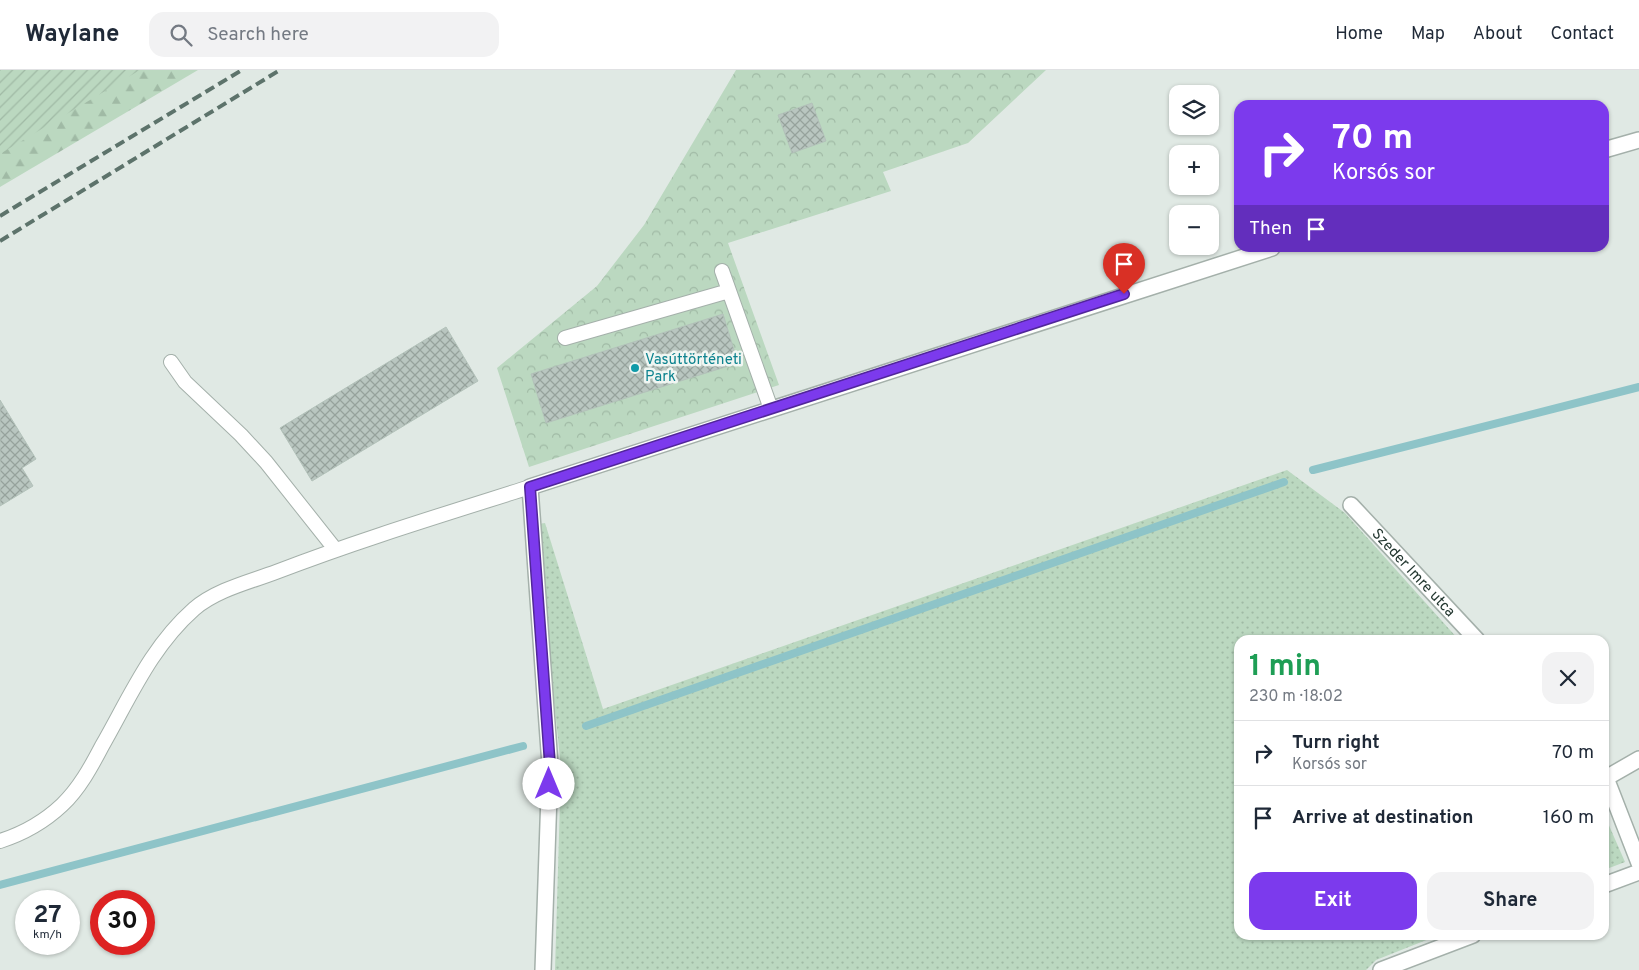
<!DOCTYPE html>
<html lang="en">
<head>
<meta charset="utf-8">
<style>
  :root { --surface:#fff; --page:#f2f2f3; --text:#1f2937; --muted:#747a83; --line:#e0e1e3; --accent:#7c3aed }
  body { margin:0; font-family:Overpass,sans-serif; background:var(--page); color:var(--text); height:100vh; display:flex; flex-direction:column; font-size:19px; white-space:nowrap }
  * { box-sizing:border-box; margin:0 }
  p { font-size:16px; color:var(--muted) }
  .icon { flex:none; width:28px; height:28px; fill:none; stroke:currentColor; stroke-width:2; stroke-linecap:round; stroke-linejoin:round }
  .map { position:relative; flex:1; overflow:hidden }
  .sheet { position:absolute; left:1234px; top:565px; width:375px; height:305px; display:flex; flex-direction:column; background:var(--surface); border-radius:15px; box-shadow:0 1px 4px #0004 }
  .sheet>* { flex:none }
  .banner { position:absolute; left:1234px; top:30px; width:375px; height:152px; border-radius:15px; box-shadow:0 1px 4px #0004; background:#7c3aed; color:#fff; overflow:hidden }
  .buttons { position:absolute; left:1169px; top:15px; display:grid; gap:10px }
  .buttons a { display:grid; place-items:center; width:50px; height:50px; border-radius:10px; background:var(--surface); box-shadow:0 1px 4px #0004; font-size:25px }
  .speed { position:absolute; left:15px; top:820px; display:flex; gap:10px; font-size:25px; font-weight:700; text-align:center }
  .speed>* { display:grid; place-content:center; width:65px; height:65px; border-radius:50%; background:var(--surface); box-shadow:0 1px 4px #0004; line-height:1 }
  .speed small { font-size:12px; font-weight:400 }
  .speed .limit { border:8px solid #d22; background:#fff; color:#111 }
  .pin { position:absolute; display:grid; place-items:center; width:42px; height:42px; color:#fff; margin:-51px -21px; border-radius:50% 50% 50% 0; rotate:-45deg; box-shadow:0 0 5px #0007 }
  .pin .icon { rotate:45deg }
  .me { position:absolute; width:55px; margin:-28px; rotate:0deg; stroke-linejoin:round; filter:drop-shadow(0 0 4px #0008) }
  .turn { display:flex; align-items:center; gap:18px; height:105px; padding:0 15px; font-size:22px }
  .turn .icon { width:65px; height:65px; stroke-width:2.5 }
  .turn b { display:block; font-size:35px; line-height:42px }
  .then { display:flex; align-items:center; height:48px; padding:0 15px; background:#0003; gap:10px; font-size:19px }
  .round { display:grid; place-items:center; flex:none; width:52px; height:52px; border-radius:15px; background:var(--page) }
  .summary { display:flex; align-items:center; justify-content:space-between; height:85px; padding:0 15px }
  h1 { font-size:30px; font-weight:700; line-height:38px; color:#1e9e55 }
  .action { display:flex; gap:10px; margin-top:auto; padding:10px 15px }
  .action a { flex:1; height:58px; border-radius:15px; background:var(--accent); color:#fff; font-size:20px; font-weight:700; line-height:58px; text-align:center }
  .action a+a { background:var(--page); color:var(--text) }
  ul { padding:0; list-style:none }
  li { display:flex; align-items:center; gap:15px; height:65px; padding:0 15px; border-top:1px solid var(--line) }
  li div { flex:1 }
  li b { display:block; font-size:19px }
  li em { font-style:normal }
  header { display:flex; align-items:center; gap:30px; box-sizing:border-box; height:70px; padding:0 25px; background:var(--surface); border-bottom:1px solid var(--line) }
  header strong { font-size:24px }
  nav { display:flex; gap:28px; margin-inline-start:auto; font-size:18px }
  .search { width:350px; height:45px; background:var(--page); display:flex; align-items:center; gap:12px; box-sizing:border-box; padding:0 18px; border-radius:15px; color:var(--muted); font-size:19px }
  .map>svg:first-child { display:block }
</style>
</head>
<body>
<header>
<strong>Waylane</strong>
<div class="search"><svg class="icon" aria-label="search" viewBox="0 0 24 24"><circle cx="10" cy="10" r="6"/><path d="M15 15l6 6"/></svg>Search here</div>
<nav><a>Home</a><a>Map</a><a>About</a><a>Contact</a></nav>
</header>
<div class="map">
<svg width="1639" height="900" viewBox="0 0 1639 900">
  <defs>
    <pattern id="grass-dots" width="8" height="8" patternUnits="userSpaceOnUse" patternTransform="scale(1.25)"><rect width="8" height="8" fill="#bbd8c0"/><path d="M2 2h.1M6 6h.1" fill="none" stroke="#a0baa5" stroke-width="1.8" stroke-linecap="round"/></pattern>
    <pattern id="forest-firs" width="22" height="20" patternUnits="userSpaceOnUse" patternTransform="scale(1.25)"><rect width="22" height="20" fill="#bbd8c0"/><path d="M5 1l3.5 6h-7zM16 11l3.5 6h-7z" fill="#a0baa5"/></pattern>
    <pattern id="park-crowns" width="20" height="18" patternUnits="userSpaceOnUse" patternTransform="scale(1.25)"><rect width="20" height="18" fill="#bbd8c0"/><path d="M2 6a3 3 0 1 1 6 0M12 15a3 3 0 1 1 6 0" fill="none" stroke="#a0baa5"/></pattern>
    <pattern id="garden-furrows" width="10" height="10" patternUnits="userSpaceOnUse" patternTransform="scale(1.25)"><rect width="10" height="10" fill="#bbd8c0"/><path d="M-1 1l2-2M0 10L10 0M9 11l2-2" fill="none" stroke="#a0baa5"/></pattern>
    <pattern id="building-cross-hatch" width="8" height="8" patternUnits="userSpaceOnUse" patternTransform="scale(1.25)"><rect width="8" height="8" fill="#b9c6c0"/><path d="M0 0l8 8M0 8l8-8" fill="none" stroke="#96a29c"/></pattern>
  </defs>
  <rect width="100%" height="100%" fill="#e0e9e4"/>
  <!-- grass -->
  <path fill="url(#grass-dots)" d="M 1287,400 L 1345,443 L 1459,570 L 1239,570 L 1239,865 L 1439,865 L 1376,890 L 1366,900 L 555,900 L 561,698 L 536,455 L 545,453 L 603,639 Z
    M 1604,744 L 1625,792 L 1604,800 Z"/>
  <!-- forest -->
  <path fill="url(#forest-firs)" d="M 0,0 L 198,0 L 0,117 Z"/>
  <!-- park -->
  <path fill="url(#park-crowns)" d="M 736,0 L 1046,0 L 968,73 L 883,102 L 891,121 L 728,173 L 779,315 L 529,397 L 497,298 L 597,216 L 644,155 Z"/>
  <!-- garden -->
  <path fill="url(#garden-furrows)" d="M 0,0 L 140,0 L 0,84 Z"/>
  <g fill="none" stroke-linecap="round" stroke-linejoin="round">
    <!-- stream -->
    <path stroke="#8ec4c8" stroke-width="8" d="M 1313,400 L 1639,317
      M 586,656 L 1284,412
      M 0,815 L 523,676"/>
  </g>
  <!-- building -->
  <path fill="url(#building-cross-hatch)" stroke="#b3c2ba" d="M 812,33 L 826,71 L 792,83 L 778,45 Z
    M 723,244 L 738,293 L 546,353 L 531,304 Z
    M 446,257 L 478,311 L 312,411 L 280,358 Z
    M 0,330 L 36,389 L 22,398 L 33,416 L 0,436 Z"/>
  <g fill="none" stroke-linecap="round" stroke-linejoin="round">
    <defs>
      <path id="service" d="M 722,201 L 771,339
        M 565,268 L 729,221
        M 171,292 L 185,312 L 241,365 L 266,392 L 335,479
        M 0,771 C 22,764 45,751 62,735 C 79,719 91,697 102,676 C 130,627 151,577 194,539 C 216,520 249,512 276,502 C 359,470 445,444 530,417"/>
      <g id="minor">
        <path d="M 1604,80 L 1639,70"/>
        <path id="s1" d="M 1351,435 L 1477,570"/>
        <path d="M 1604,705 L 1606,708 L 1639,793"/>
        <path d="M 1606,708 L 1639,689"/>
        <path d="M 1604,815 L 1639,802"/>
        <path d="M 543,900 L 550,695 L 530,417 L 1272,178"/>
        <path d="M 1381,900 L 1473,865"/>
      </g>
    </defs>
    <!-- service casing -->
    <use href="#service" stroke="#a4b0aa" stroke-width="16"/>
    <!-- minor casing -->
    <use href="#minor" stroke="#a4b0aa" stroke-width="18"/>
    <!-- service -->
    <use href="#service" stroke="#fff" stroke-width="14"/>
    <!-- minor -->
    <use href="#minor" stroke="#fff" stroke-width="15"/>
    <!-- rail -->
    <path stroke="#5d736b" stroke-width="4" stroke-dasharray="10 5" stroke-linecap="butt" d="M 0,146 L 242,0
      M 0,171 L 280,0"/>
  </g>
  <g fill="none" stroke-linecap="round" stroke-linejoin="round">
    <defs>
      <path id="route" d="M 549,714 L 550,695 L 530,417 L 1124,224"/>
    </defs>
    <!-- route casing -->
    <use href="#route" stroke="#51269a" stroke-width="12"/>
    <!-- route -->
    <use href="#route" stroke="#7c3aed" stroke-width="9"/>
  </g>
  <!-- markers -->
  <circle fill="#0f9aa8" stroke="#f0f6f2" stroke-width="2" cx="635" cy="298" r="5"/>
  <g text-anchor="middle" stroke-width="5" stroke-linejoin="round" paint-order="stroke">
    <!-- culture labels -->
    <g font-size="15" fill="#0d838f" stroke="#f0f6f2" text-anchor="start">
      <text x="645" y="294">Vasúttörténeti<tspan x="645" dy="17">Park</tspan></text>
    </g>
    <!-- street labels -->
    <g font-size="15" fill="#233730" stroke="#f0f6f2">
      <text dy="5" stroke="none"><textPath href="#s1" startOffset="92">Szeder Imre utca</textPath></text>
    </g>
  </g>
</svg>
<div class="buttons">
<a><svg class="icon" aria-label="layers" viewBox="0 0 24 24"><path d="M12 4l9 5-9 5-9-5zM3 14l9 5 9-5"/></svg></a>
<a>+</a>
<a>−</a>
</div>
<div class="speed"><div>27<small>km/h</small></div><div class="limit">30</div></div>
<div class="pin" style="left:1124px;top:224px;background:#d93025"><svg class="icon" aria-label="arrive" viewBox="0 0 24 24"><path d="M6 21V4h12l-3 4 3 4H6"/></svg></div>
<svg class="me" style="left:549px;top:714px" viewBox="-20 -20 40 40"><circle r="19" fill="#fff"/><path d="M0-13L10 11 0 6-10 11z" fill="#7c3aed"/></svg>
<div class="banner">
<div class="turn"><svg class="icon" aria-label="right" viewBox="0 0 24 24"><path d="M7 20v-9h11M14 6l5 5-5 5"/></svg><div><b>70 m</b>Korsós sor</div></div>
<div class="then">Then<svg class="icon" aria-label="arrive" viewBox="0 0 24 24"><path d="M6 21V4h12l-3 4 3 4H6"/></svg></div>
</div>
<section class="sheet">
<div class="summary"><div><h1>1 min</h1><p>230 m · 18:02</p></div><a class="round"><svg class="icon" aria-label="close" viewBox="0 0 24 24"><path d="M6 6l12 12M18 6L6 18"/></svg></a></div>
<ul>
<li><svg class="icon" aria-label="right" viewBox="0 0 24 24"><path d="M7 20v-9h11M14 6l5 5-5 5"/></svg><div><b>Turn right</b><p>Korsós sor</p></div><em>70 m</em></li>
<li><svg class="icon" aria-label="arrive" viewBox="0 0 24 24"><path d="M6 21V4h12l-3 4 3 4H6"/></svg><div><b>Arrive at destination</b></div><em>160 m</em></li>
</ul>
<div class="action"><a>Exit</a><a>Share</a></div>
</section>
</div>
</body>
</html>
